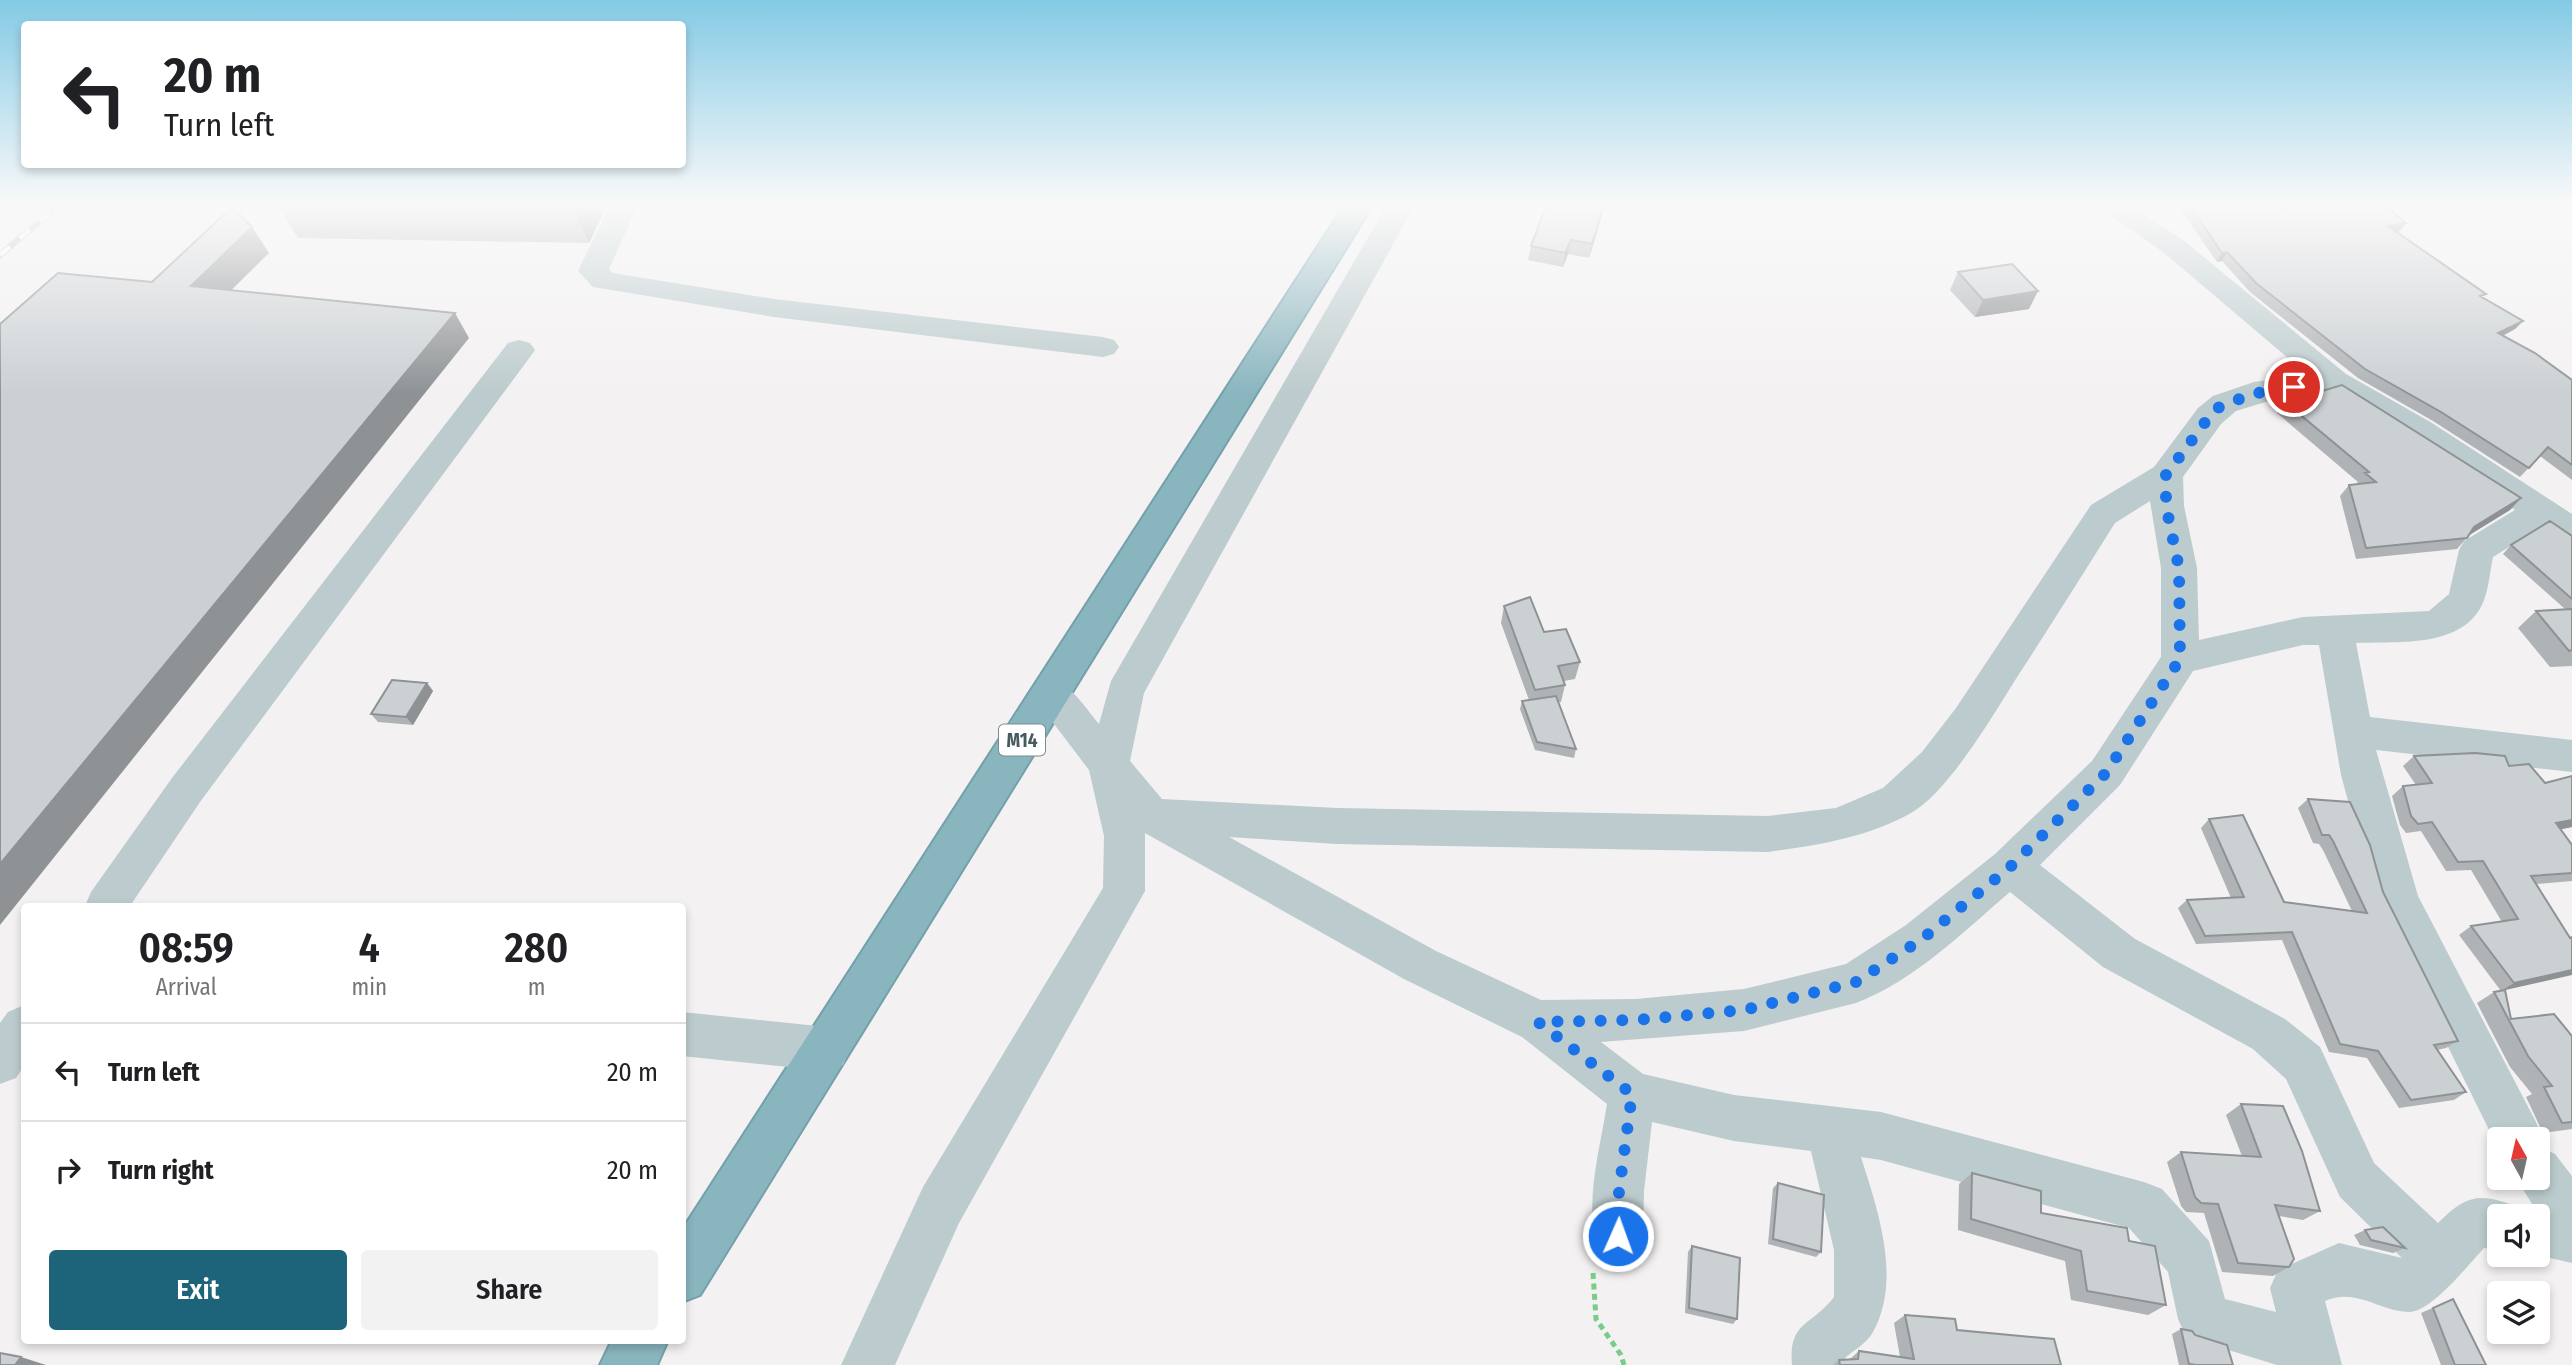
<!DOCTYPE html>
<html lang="en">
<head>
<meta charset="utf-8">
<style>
  :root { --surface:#fff; --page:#f2f2f2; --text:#202124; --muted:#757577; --line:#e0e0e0; --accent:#1d647a }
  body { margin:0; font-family:"Fira Sans Condensed",sans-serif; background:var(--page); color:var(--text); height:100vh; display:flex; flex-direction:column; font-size:26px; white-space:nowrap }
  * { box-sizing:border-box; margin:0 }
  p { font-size:23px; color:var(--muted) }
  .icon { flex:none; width:38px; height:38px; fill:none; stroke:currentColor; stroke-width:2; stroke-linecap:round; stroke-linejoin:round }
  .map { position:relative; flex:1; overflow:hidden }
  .details { position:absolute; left:21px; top:903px; width:665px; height:441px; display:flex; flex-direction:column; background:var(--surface); border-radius:7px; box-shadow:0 4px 10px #0003 }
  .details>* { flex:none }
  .top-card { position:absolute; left:21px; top:21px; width:665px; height:147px; border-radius:7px; box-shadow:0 4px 10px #0003; background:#fff; color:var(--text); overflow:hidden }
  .needle { width:46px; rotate:352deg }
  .buttons { position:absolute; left:2487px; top:1127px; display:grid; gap:14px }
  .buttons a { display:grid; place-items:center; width:63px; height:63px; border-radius:7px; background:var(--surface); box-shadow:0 4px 10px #0003; font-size:35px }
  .pin { position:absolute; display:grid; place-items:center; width:60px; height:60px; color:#fff; margin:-30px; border:4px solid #fff; border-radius:50%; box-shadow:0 2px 7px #0007 }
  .me { position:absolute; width:77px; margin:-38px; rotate:2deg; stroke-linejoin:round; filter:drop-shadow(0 0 5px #0008) }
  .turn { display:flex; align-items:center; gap:24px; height:147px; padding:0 28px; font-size:32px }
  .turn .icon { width:91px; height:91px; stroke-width:2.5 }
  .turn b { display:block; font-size:49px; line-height:60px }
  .eta { display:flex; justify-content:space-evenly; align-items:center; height:119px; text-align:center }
  .eta b { font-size:42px; font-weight:600; line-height:49px }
  .action { display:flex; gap:14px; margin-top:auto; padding:14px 28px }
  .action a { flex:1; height:80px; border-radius:7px; background:var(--accent); color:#fff; font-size:28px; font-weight:600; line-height:80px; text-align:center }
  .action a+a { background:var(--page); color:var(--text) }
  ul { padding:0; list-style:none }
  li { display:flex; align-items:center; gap:21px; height:98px; padding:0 28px; border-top:2px solid var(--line) }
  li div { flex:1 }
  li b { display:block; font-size:26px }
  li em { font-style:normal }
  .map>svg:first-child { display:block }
</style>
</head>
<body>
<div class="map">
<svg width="2572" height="1365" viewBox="0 0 2572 1365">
  <rect width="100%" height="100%" fill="#f3f1f2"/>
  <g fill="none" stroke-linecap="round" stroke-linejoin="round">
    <defs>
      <path id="highway" d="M 1346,203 L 1374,203 L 700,1295 L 682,1302 L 682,1230 Z
        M 612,1340 L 668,1340 L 657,1365 L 600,1365 Z"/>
    </defs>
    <!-- highway casing -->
    <use href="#highway" stroke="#74a0ab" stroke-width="4"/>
    <!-- path -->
    <path stroke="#78ce87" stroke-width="5" stroke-dasharray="6 4.5" stroke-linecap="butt" d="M 1593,1273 L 1596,1319 L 1621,1355 L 1624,1365"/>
    <!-- minor -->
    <path fill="#bccbcd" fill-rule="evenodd" d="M 611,203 L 639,203 L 609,269 L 613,273 L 774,299 L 1103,337 L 1114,340 L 1119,347 L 1114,354 L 1103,357 L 774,317 L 593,287 L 578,271 Z
      M 1388,203 L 1416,203 L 1144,693 L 1130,761 L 1162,799 L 1337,808 L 1768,816 L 1836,808 L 1883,788 L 1922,752 L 1956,708 L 2091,505 L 2154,467 L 2198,408 L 2213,396 L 2254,382 L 2307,374 L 2163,252 L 2093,203 L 2127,203 L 2183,240 L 2346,374 L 2432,423 L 2572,514 L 2572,544 L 2560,540 L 2541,527 L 2493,557 C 2490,571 2489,587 2484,600 C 2466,649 2398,641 2356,643 L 2370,717 L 2572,740 L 2572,772 L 2376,750 L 2418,896 L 2536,1122 L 2543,1139 L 2540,1147 L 2555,1154 L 2572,1176 L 2572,1263 L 2537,1255 L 2538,1216 L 2499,1216 L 2499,1250 L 2484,1248 C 2469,1264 2432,1311 2410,1312 C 2380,1312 2357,1287 2325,1301 L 2342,1365 L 2277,1365 L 2186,1337 L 2178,1319 L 2168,1272 L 2129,1228 L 1881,1160 L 1861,1157 C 1878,1211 1902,1279 1873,1332 C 1867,1343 1854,1350 1845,1358 L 1846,1365 L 1792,1365 C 1788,1321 1812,1326 1834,1297 L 1834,1250 L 1811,1151 L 1734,1141 L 1652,1122 L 1644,1191 L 1643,1236 L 1636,1254 L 1618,1261 L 1600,1254 C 1582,1209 1600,1150 1607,1104 L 1522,1037 L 1404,979 L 1145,833 L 1145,891 L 959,1223 L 895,1365 L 841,1365 L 923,1187 L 1103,888 L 1104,836 L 1089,770 L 1032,695 L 1037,684 C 1067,674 1081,703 1099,724 L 1111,681 ZM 2330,392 L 2408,439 L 2515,510 L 2464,541 L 2459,550 L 2449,594 L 2429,611 L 2303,617 L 2199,640 L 2197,568 L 2184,506 L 2183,477 L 2221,424 L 2236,411 L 2272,400 ZM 2150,501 L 2161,568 L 2161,657 L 2092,761 L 1995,854 L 1906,925 L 1846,964 L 1744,989 L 1636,999 L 1541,1000 L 1436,951 L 1229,837 L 1337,844 L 1768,852 C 1818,845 1866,838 1911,813 C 1950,791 1996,710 2021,671 C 2053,622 2084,572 2115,523 ZM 2303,645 L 2319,645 L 2341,775 L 2375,899 L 2499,1150 L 2499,1139 L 2538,1139 L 2538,1178 L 2516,1178 L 2534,1207 L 2520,1214 L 2517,1207 C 2480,1192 2466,1195 2438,1223 L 2374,1163 L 2320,1047 L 2285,1019 L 2135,939 L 2040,865 L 2120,785 L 2193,671 ZM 2010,892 L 2103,967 L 2253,1049 L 2286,1079 L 2340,1197 L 2402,1258 L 2339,1243 L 2278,1270 L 2270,1288 L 2276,1312 L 2225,1299 L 2209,1241 L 2162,1189 L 2144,1182 L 1881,1112 L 1734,1095 L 1643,1074 L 1601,1042 L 1744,1031 L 1856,1003 C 1914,981 1963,932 2010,892 Z
      M 519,340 L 530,343 L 535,350 L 530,357 L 200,802 L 130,906 L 85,906 L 91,892 L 172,778 L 508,343 Z
      M 24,1005 L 24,1066 L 16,1078 L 0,1084 L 0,1023 L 8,1012 Z
      M 682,1012 L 827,1027 L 843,1033 L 850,1049 L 843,1065 L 827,1071 L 682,1056 Z"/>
    <!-- highway -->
    <use href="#highway" fill="#89b5bf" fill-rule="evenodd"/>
    <defs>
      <path id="rail" d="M 0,255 L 62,203"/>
    </defs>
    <!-- rail casing -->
    <use href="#rail" stroke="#b3b9bb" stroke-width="6"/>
    <!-- rail -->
    <use href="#rail" stroke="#fff" stroke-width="4.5" stroke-dasharray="13" stroke-linecap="butt"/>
  </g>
  <!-- wall -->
  <path fill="#afb3b5" d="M 278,203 L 608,203 L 589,243 L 298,238 L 277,205 Z
    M 1606,203 L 1589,258 L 1568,254 L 1563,267 L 1528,260 L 1531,246 Z
    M 2176,203 L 2382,203 L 2400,231 L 2397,232 L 2483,298 L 2523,321 L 2515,329 L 2503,336 L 2572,380 L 2572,480 L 2540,456 L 2520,477 L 2433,421 L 2358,378 L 2250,292 L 2222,261 L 2217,262 Z
    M 1958,272 L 2029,309 L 1975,317 L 1950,290 Z
    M 2285,402 L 2521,498 L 2510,510 L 2469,535 L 2457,549 L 2356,559 L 2340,496 L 2349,485 L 2356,484 L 2358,482 L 2277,413 Z
    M 2572,536 L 2572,666 L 2550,667 L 2518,628 L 2536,611 L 2565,609 L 2503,554 L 2511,545 Z
    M 1504,606 L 1544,632 L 1580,662 L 1575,679 L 1564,681 L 1565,685 L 1561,702 L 1558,702 L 1576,749 L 1574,758 L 1535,750 L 1520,709 L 1522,701 L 1529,700 L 1501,623 Z
    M 427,683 L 433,691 L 413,725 L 378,722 L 371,714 Z
    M 2414,756 L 2509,766 L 2545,783 L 2572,776 L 2572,827 L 2560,829 L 2572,845 L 2572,881 L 2536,884 L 2570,938 L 2505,990 L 2511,1019 L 2572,1036 L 2572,1129 L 2543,1133 L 2526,1097 L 2532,1094 L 2510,1067 L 2477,1003 L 2494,992 L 2501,991 L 2459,935 L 2471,926 L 2502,922 L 2471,870 L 2446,871 L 2421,831 L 2406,833 L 2400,825 L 2392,796 L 2403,786 L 2416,785 L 2403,766 Z
    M 2308,799 L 2383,892 L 2458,1041 L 2446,1048 L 2437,1050 L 2466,1092 L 2454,1100 L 2399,1108 L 2367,1058 L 2329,1052 L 2282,940 L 2196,944 L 2178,908 L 2187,900 L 2231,898 L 2201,828 L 2209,819 L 2284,902 L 2352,911 L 2323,850 L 2319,844 L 2313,843 L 2298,808 Z
    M 2241,1104 L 2320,1211 L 2303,1220 L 2279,1216 L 2289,1267 L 2273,1276 L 2222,1272 L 2204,1213 L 2186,1212 L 2181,1206 L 2167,1162 L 2181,1152 L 2242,1156 L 2226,1115 Z
    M 1972,1173 L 2041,1213 L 2129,1241 L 2166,1305 L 2148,1315 L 2071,1300 L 2065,1261 L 1958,1230 L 1959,1184 Z
    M 1778,1183 L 1821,1252 L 1816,1257 L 1768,1244 L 1773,1188 Z
    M 2365,1230 L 2405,1248 L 2393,1253 L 2360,1245 L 2354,1235 Z
    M 1692,1246 L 1737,1319 L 1733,1324 L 1685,1313 L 1688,1252 Z
    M 2453,1299 L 2486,1365 L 2441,1365 L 2421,1313 Z
    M 1905,1315 L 1957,1330 L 2061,1365 L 1833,1365 L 1839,1360 L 1849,1360 L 1859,1351 L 1900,1357 L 1894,1323 Z
    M 2181,1329 L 2233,1365 L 2179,1365 L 2172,1334 Z"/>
  <!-- shaded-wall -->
  <path fill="#8e9294" d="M 577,203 L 608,203 L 589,243 L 574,210 Z
    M 1604,203 L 1606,203 L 1589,258 L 1592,244 Z
    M 2406,223 L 2400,231 L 2382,234 L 2388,226 Z
    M 252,227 L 269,253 L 209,312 L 191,286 Z
    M 1571,240 L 1568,254 L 1563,267 L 1565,253 Z
    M 2227,252 L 2222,261 L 2217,262 L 2222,253 Z
    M 2038,291 L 2029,309 L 1975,317 L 1983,300 Z
    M 455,313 L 469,338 L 0,925 L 0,864 Z
    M 2523,321 L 2515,329 L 2490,342 L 2498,333 Z
    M 2521,498 L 2510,510 L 2463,539 L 2474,527 Z
    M 427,683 L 433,691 L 413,725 L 406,717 Z
    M 2572,820 L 2572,827 L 2544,833 L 2556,823 Z
    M 2572,970 L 2572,975 L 2501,991 L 2514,983 Z
    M 21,1357 L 46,1365 L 15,1365 Z"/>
  <!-- building -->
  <path fill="#cbd0d3" stroke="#8e9294" stroke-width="2" d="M 278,203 L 577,203 L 574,210 L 277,205 Z
    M 1547,203 L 1604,203 L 1592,244 L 1571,240 L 1565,253 L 1531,246 Z
    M 2188,203 L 2382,203 L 2406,223 L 2388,226 L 2486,294 L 2480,296 L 2523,321 L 2498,333 L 2535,353 L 2572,380 L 2572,465 L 2548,447 L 2529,468 L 2441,412 L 2365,369 L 2256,283 L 2227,252 L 2222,253 Z
    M 232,207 L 252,227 L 191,286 L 455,313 L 0,864 L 0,324 L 58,273 L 152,282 Z
    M 2012,264 L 2038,291 L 1983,300 L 1958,272 Z
    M 2342,385 L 2521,498 L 2474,527 L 2467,538 L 2366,548 L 2349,485 L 2376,482 L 2365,473 L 2369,472 L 2285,402 Z
    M 2550,521 L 2572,536 L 2572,599 L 2511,545 Z
    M 1530,597 L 1544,632 L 1566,629 L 1580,662 L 1558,666 L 1565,685 L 1535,690 L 1504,606 Z
    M 2572,609 L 2572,650 L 2569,651 L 2536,611 Z
    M 392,680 L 427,683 L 406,717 L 371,714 Z
    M 1556,696 L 1576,749 L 1537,742 L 1522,701 Z
    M 2475,753 L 2505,756 L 2509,766 L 2529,764 L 2545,783 L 2572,776 L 2572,820 L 2556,823 L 2572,845 L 2572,873 L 2531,876 L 2570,938 L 2572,937 L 2572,970 L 2514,983 L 2471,926 L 2518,919 L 2483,861 L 2458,862 L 2432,822 L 2418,824 L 2411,816 L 2403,786 L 2432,783 L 2414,756 Z
    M 2308,799 L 2350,802 L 2370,845 L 2383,892 L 2458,1041 L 2434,1045 L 2466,1092 L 2411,1100 L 2378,1051 L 2340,1044 L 2292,932 L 2205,936 L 2187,900 L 2244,897 L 2209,819 L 2243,815 L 2284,902 L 2367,913 L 2333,841 L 2329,835 L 2322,835 Z
    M 2505,990 L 2511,1019 L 2554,1014 L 2572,1036 L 2572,1122 L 2562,1123 L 2544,1087 L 2552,1086 L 2528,1056 L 2494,992 Z
    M 2241,1104 L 2283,1106 L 2302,1151 L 2320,1211 L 2275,1205 L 2294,1259 L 2289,1267 L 2238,1263 L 2218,1204 L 2201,1203 L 2195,1197 L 2181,1152 L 2261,1157 Z
    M 1972,1173 L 2041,1191 L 2041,1213 L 2127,1228 L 2129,1241 L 2155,1246 L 2166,1305 L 2087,1291 L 2081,1251 L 1971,1219 Z
    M 1778,1183 L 1824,1195 L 1821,1252 L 1773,1239 Z
    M 2383,1227 L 2405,1248 L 2371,1240 L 2365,1230 Z
    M 1692,1246 L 1740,1258 L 1737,1319 L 1689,1308 Z
    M 2453,1299 L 2486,1365 L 2455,1365 L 2433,1308 Z
    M 1905,1315 L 1955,1319 L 1957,1330 L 2054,1339 L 2061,1365 L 1840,1365 L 1839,1360 L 1858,1359 L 1859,1351 L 1914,1359 Z
    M 2181,1329 L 2192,1331 L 2195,1335 L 2227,1345 L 2233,1365 L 2197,1365 L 2189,1364 Z
    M 0,1353 L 21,1357 L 15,1365 L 0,1365 Z"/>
  <!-- sky -->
  <linearGradient id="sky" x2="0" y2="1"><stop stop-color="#84cae5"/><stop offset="0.52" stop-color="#faf9f9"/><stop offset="1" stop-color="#faf9f9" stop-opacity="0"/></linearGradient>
  <rect width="2572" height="394" fill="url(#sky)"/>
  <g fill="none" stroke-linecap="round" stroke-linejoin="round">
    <!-- route -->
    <path stroke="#1a73e8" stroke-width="12" stroke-dasharray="0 21.6" d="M 1618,1236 L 1619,1191 L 1632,1094 L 1538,1022 L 1636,1020 L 1744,1010 L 1856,982 L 1922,939 L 2010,867 L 2106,773 L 2180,659 L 2179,568 L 2166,506 L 2166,475 L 2215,409 L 2252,394 L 2294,387"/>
  </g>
  <g text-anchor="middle" stroke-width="5" stroke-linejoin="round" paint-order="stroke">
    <!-- shield labels -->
    <rect fill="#fff" stroke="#7f8c8e" stroke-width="2" x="999" y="724.5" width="46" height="31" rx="5"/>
    <g font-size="19" font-weight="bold" fill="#485b5e">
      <text x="1022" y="747">M14</text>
    </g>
  </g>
</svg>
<div class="buttons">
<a><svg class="needle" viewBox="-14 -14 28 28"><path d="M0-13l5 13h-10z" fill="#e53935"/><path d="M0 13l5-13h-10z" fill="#757577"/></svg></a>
<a><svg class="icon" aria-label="sound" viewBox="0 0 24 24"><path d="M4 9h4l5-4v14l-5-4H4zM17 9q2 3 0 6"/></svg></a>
<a><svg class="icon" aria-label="layers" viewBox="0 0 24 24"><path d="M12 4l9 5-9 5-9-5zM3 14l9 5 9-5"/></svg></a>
</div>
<div class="pin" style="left:2294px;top:387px;background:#d93025"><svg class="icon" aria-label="arrive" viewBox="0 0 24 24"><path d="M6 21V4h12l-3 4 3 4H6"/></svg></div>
<svg class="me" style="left:1618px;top:1236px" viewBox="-20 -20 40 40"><circle r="17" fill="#1a73e8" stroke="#fff" stroke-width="3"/><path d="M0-11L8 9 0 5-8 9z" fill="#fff"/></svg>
<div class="top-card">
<div class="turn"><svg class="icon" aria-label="left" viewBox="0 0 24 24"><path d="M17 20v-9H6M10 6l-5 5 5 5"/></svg><div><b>20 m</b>Turn left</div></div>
</div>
<section class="details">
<div class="eta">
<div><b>08:59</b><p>Arrival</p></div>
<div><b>4</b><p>min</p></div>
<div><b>280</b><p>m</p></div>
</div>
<ul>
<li><svg class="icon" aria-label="left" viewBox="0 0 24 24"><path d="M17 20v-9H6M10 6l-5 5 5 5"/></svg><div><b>Turn left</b></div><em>20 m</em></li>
<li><svg class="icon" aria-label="right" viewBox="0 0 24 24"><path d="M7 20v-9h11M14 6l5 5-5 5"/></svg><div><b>Turn right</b></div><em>20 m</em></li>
</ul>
<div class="action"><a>Exit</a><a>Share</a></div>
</section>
</div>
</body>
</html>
